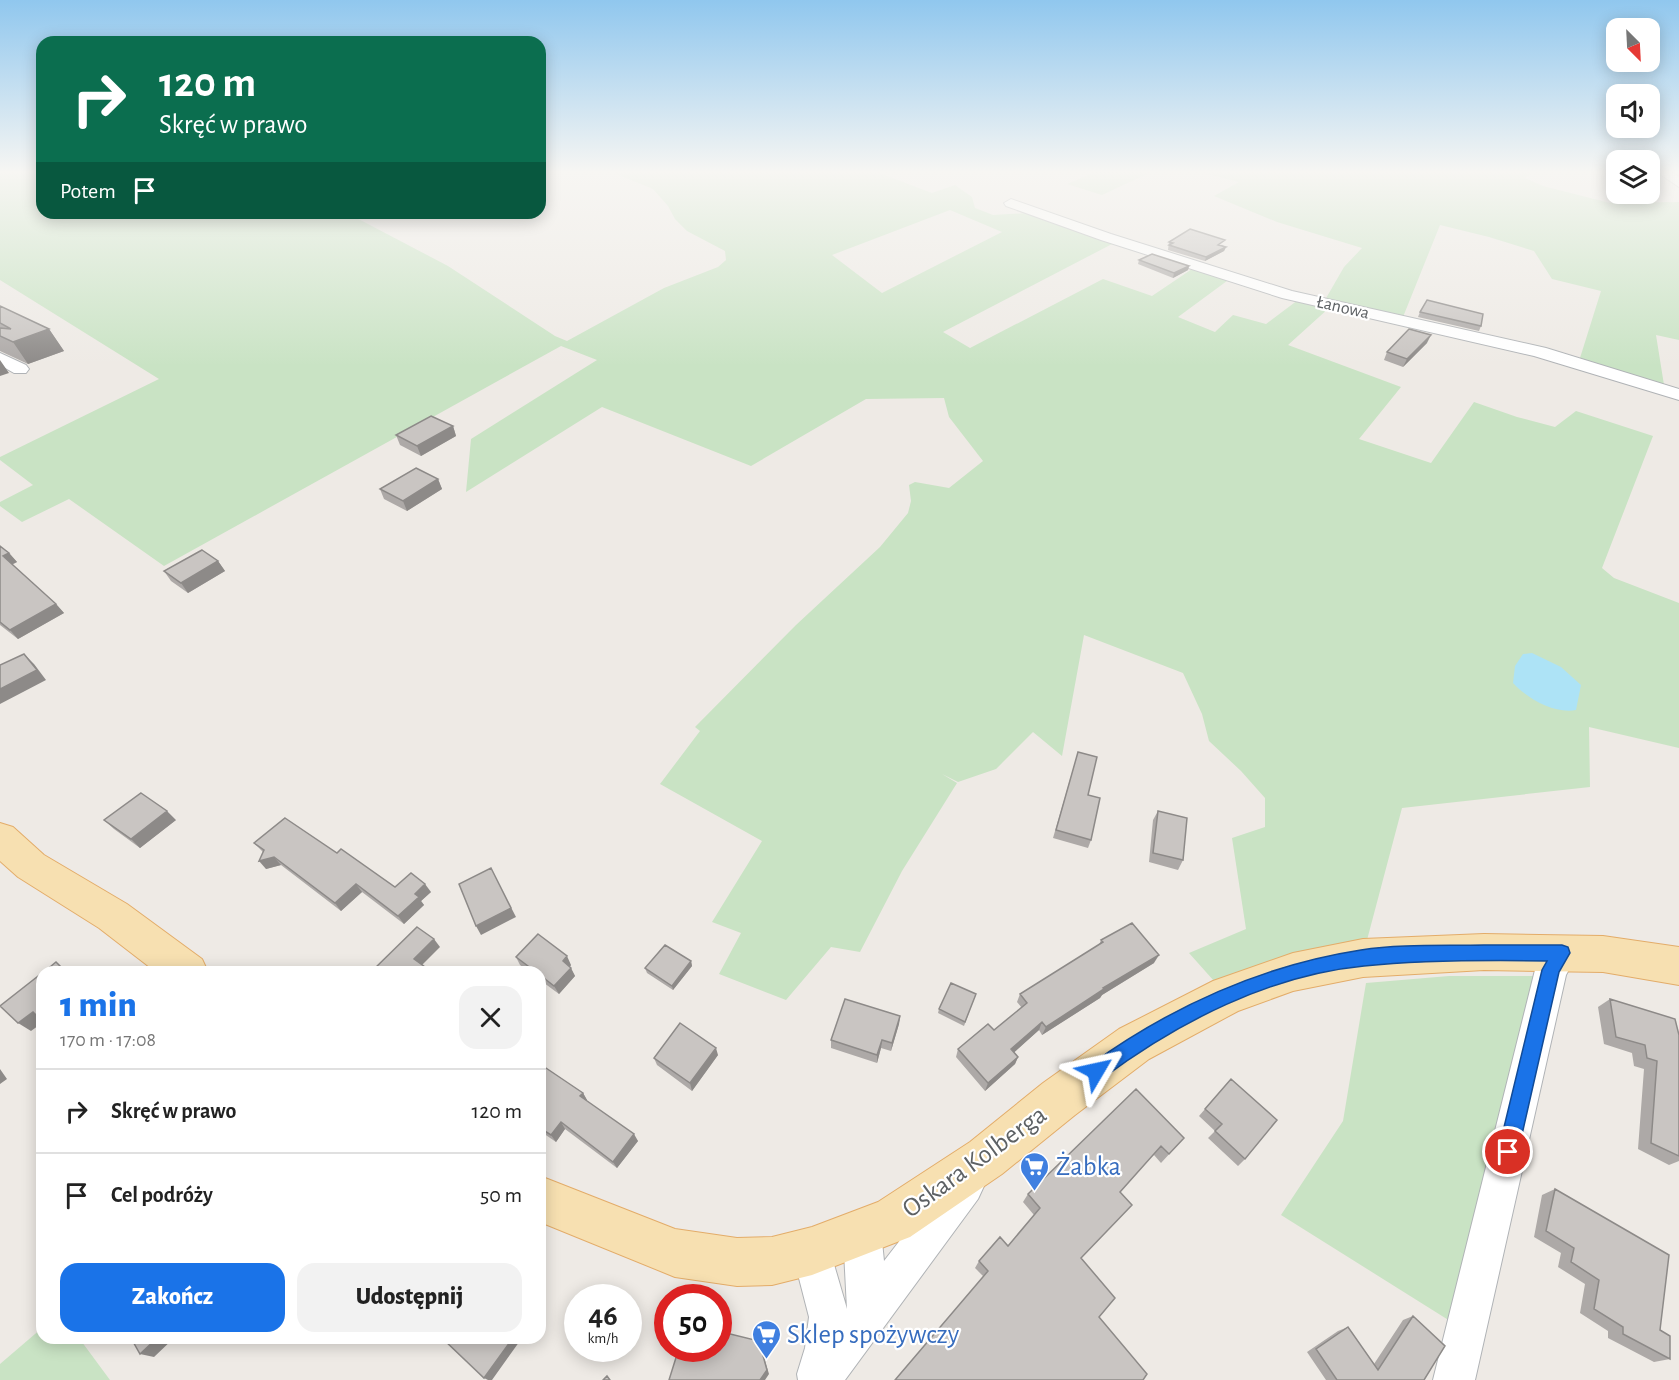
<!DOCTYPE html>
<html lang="pl">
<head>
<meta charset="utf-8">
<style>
  :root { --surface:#fff; --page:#f2f2f2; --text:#222; --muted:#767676; --line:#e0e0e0; --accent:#1a73e8 }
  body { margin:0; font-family:"Alegreya Sans",sans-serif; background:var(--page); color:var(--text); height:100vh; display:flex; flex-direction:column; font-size:22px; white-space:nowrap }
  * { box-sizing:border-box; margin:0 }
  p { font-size:20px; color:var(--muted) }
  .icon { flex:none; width:33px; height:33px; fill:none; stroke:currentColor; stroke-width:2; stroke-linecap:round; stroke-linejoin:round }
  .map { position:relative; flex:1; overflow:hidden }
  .sheet { position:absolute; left:36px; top:966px; width:510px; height:378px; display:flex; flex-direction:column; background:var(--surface); border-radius:18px; box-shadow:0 3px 15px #0003 }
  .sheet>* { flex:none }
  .hud { position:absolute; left:36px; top:36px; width:510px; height:183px; border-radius:18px; box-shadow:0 3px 15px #0003; background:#0b6e4f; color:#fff; overflow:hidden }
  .needle { width:39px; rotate:156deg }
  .buttons { position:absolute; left:1606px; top:18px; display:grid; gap:12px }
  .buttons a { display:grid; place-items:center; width:54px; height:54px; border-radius:12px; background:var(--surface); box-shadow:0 3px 15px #0003; font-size:30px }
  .speed { position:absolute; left:564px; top:1284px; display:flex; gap:12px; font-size:30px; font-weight:700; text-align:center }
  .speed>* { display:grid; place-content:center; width:78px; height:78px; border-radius:50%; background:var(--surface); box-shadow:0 3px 15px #0003; line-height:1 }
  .speed small { font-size:15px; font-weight:400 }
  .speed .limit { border:9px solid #d22; background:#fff; color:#111 }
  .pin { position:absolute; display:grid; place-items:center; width:51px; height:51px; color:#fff; margin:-26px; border:3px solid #fff; border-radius:50%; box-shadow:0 2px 6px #0007 }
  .me { position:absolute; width:66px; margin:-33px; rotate:54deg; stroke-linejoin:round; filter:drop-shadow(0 0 4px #0008) }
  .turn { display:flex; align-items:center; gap:21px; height:126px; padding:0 24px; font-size:27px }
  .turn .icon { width:78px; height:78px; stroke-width:2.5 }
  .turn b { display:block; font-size:42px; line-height:51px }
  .then { display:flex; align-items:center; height:57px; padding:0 24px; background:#0003; gap:12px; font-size:22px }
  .round { display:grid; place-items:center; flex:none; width:63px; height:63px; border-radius:18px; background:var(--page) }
  .head { display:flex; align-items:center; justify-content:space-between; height:102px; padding:0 24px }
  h1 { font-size:36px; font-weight:800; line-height:45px; color:var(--accent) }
  .primary-button { display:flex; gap:12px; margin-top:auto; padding:12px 24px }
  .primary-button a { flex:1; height:69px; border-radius:18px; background:var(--accent); color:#fff; font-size:24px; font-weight:800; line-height:69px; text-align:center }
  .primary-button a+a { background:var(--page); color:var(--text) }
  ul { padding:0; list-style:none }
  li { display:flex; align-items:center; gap:18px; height:84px; padding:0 24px; border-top:2px solid var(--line) }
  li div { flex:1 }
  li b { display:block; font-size:22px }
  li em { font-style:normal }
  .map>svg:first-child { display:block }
</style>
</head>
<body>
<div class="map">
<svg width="1679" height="1380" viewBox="0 0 1679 1380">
  <rect width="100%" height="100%" fill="#eeeae5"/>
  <!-- green -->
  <path fill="#c9e3c4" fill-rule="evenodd" d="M 0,173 L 42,173 L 42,213 L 347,213 L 448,266 L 555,336 L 567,341 L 664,288 L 718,267 L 726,260 L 725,251 L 687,231 L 675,219 L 668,206 L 653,189 L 614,173 L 879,173 L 932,193 L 955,185 L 972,197 L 975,208 L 993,215 L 1029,213 L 1114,243 L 943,332 L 970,348 L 1103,279 L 1152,296 L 1195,267 L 1231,278 L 1178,317 L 1215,332 L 1233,315 L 1266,324 L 1298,300 L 1329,308 L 1288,345 L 1401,387 L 1359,439 L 1431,463 L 1474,402 L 1517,417 L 1555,427 L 1576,411 L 1653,436 L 1602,568 L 1614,578 L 1679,603 L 1679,748 L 1589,727 L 1590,787 L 1402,808 L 1367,940 L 1214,981 L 1189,953 L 1246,929 L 1232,838 L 1265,827 L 1265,798 L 1241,771 L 1209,741 L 1202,714 L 1183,673 L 1084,635 L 1062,756 L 1033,732 L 996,769 L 958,782 L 942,774 L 957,783 L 902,871 L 860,952 L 831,947 L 786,1000 L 719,974 L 741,933 L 712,922 L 762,841 L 660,784 L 700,731 L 695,727 L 796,625 L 880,547 L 908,513 L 911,501 L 909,485 L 915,482 L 949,488 L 983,461 L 949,417 L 944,398 L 866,399 L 751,466 L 602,407 L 466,492 L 471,439 L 597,360 L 561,346 L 164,566 L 69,499 L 22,522 L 0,506 L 0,502 L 33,485 L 0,460 L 0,457 L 159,379 L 0,280 ZM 950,210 L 1002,232 L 882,293 L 832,255 Z
    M 1093,173 L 1093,172 L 1149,173 L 1102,195 L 1067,184 Z
    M 1204,173 L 1533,173 L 1525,178 L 1543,186 L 1610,203 L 1679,202 L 1679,340 L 1656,335 L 1664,385 L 1580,358 L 1601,291 L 1552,279 L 1534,251 L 1489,237 L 1440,225 L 1403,317 L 1325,300 L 1344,267 L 1362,248 L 1277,222 L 1214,196 L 1239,182 Z
    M 1449,976 L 1533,976 L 1512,1103 L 1458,1326 L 1281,1215 L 1343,1121 L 1366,983 Z
    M 42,1328 L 42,1338 L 79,1338 L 110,1380 L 0,1380 L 0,1364 Z"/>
  <!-- water -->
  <path fill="#ade3f6" d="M 1532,653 L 1561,667 L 1581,685 L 1576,710 C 1554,714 1528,699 1513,683 L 1515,666 L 1523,654 Z"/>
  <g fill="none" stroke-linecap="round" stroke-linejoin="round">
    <defs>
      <path id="minor" d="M 1657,172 L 1672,172 L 1679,177 L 1679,187 Z
        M 1011,199 L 1111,234 L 1292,291 L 1546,348 L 1679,389 L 1679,400 L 1534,356 L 1282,298 L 1101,240 L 1006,206 L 1004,203 Z
        M 0,353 L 26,365 L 29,369 L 26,373 L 14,373 L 0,365 Z
        M 1562,938 L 1573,942 L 1578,953 L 1566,975 L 1475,1380 L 1433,1380 L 1535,970 L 1551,942 Z
        M 965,1167 L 978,1173 L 984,1186 L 978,1199 L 845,1380 L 798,1380 L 797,1374 L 805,1348 L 809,1317 L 792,1251 L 798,1237 L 812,1231 L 826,1237 L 847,1309 L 843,1232 L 848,1218 L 862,1213 L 876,1218 L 881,1232 L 884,1261 L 952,1173 Z"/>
      <path id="major" d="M 0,823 L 13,827 L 44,855 L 127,904 L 202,959 L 208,972 L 156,972 L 99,928 L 18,877 L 0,861 Z
        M 1484,934 L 1603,936 L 1679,947 L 1679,985 L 1603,972 L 1484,970 L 1363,977 L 1293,991 L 1238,1011 L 1149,1059 L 1075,1115 L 1002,1174 L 910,1237 L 812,1275 L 772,1285 L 737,1286 L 675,1277 L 540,1222 L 540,1176 L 675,1229 L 737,1238 L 772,1237 L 812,1227 L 878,1202 L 970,1142 L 1043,1083 L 1119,1029 L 1213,981 L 1293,953 L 1363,939 Z"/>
    </defs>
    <!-- minor casing -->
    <use href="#minor" stroke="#b0b3b6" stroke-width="2"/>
    <!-- major casing -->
    <use href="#major" stroke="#e3ac69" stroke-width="2"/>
    <!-- minor -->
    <use href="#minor" fill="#fff" fill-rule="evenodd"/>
    <!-- major -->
    <use href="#major" fill="#f7e0b1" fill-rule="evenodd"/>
  </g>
  <!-- wall -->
  <path fill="#ada9a7" d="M 1169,242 L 1224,245 L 1222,246 L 1226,247 L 1224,251 L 1205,261 L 1168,250 Z
    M 1139,260 L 1189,266 L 1188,270 L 1173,278 L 1138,264 Z
    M 0,306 L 49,329 L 64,351 L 28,364 L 0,351 Z
    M 1420,312 L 1481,326 L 1479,331 L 1418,317 Z
    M 1427,343 L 1403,367 L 1384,360 L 1387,352 Z
    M 453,426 L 456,436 L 421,456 L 400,445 L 396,435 Z
    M 438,479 L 442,489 L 407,511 L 384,499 L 380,489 Z
    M 0,546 L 9,553 L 17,562 L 12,565 L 56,604 L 64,613 L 18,639 L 0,625 Z
    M 218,561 L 225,571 L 188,593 L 171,581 L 164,571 Z
    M 1078,752 L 1088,795 L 1091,840 L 1088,848 L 1053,838 Z
    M 1158,811 L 1183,860 L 1178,870 L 1149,862 L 1153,820 Z
    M 104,820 L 176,820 L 140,848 L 114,829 Z
    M 254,843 L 337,853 L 395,887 L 431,892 L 421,901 L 424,905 L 404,924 L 362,892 L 341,911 L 281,865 L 266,869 L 263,852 Z
    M 1101,940 L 1154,963 L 1102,995 L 1100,998 L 1042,1035 L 1039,1030 L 1014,1052 L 1018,1057 L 1015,1064 L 985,1091 L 956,1057 L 958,1049 L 994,1030 L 1022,1008 L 1017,1002 L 1020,994 L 1099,945 Z
    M 516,957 L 571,965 L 570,967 L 575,976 L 559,994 L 540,980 L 540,972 L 529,972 L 520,965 Z
    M 691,961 L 692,966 L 673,990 L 647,973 L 645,968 Z
    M 976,994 L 964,1026 L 938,1013 L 939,1009 Z
    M 1610,999 L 1679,1035 L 1679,1161 L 1669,1165 L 1638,1149 L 1644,1069 L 1634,1066 L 1632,1053 L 1604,1044 L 1598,1007 Z
    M 900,1016 L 899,1024 L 891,1051 L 881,1048 L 877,1063 L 831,1048 L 831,1040 Z
    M 718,1055 L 692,1091 L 657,1065 L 654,1058 Z
    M 540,1064 L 583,1093 L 587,1100 L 586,1101 L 638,1141 L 617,1168 L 565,1129 L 556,1142 L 540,1131 Z
    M 1231,1079 L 1245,1159 L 1238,1166 L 1208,1138 L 1215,1131 L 1199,1116 Z
    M 1184,1138 L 1161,1163 L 1154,1155 L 983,1276 L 975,1268 L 979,1261 L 1008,1246 L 1034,1215 L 1023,1202 L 1028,1194 Z
    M 1555,1189 L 1660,1330 L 1670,1359 L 1654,1362 L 1608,1338 L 1608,1331 L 1580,1313 L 1585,1284 L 1558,1267 L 1561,1253 L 1534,1237 L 1542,1195 Z
    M 1413,1316 L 1424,1380 L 1326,1380 L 1307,1352 L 1338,1331 L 1348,1327 L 1374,1364 L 1403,1320 Z"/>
  <!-- shaded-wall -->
  <path fill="#8d8a88" d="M 1226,247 L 1224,251 L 1205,261 L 1206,257 Z
    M 1189,266 L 1188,270 L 1173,278 L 1174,273 Z
    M 49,329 L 64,351 L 28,364 L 13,342 Z
    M 1431,335 L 1427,343 L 1403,367 L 1407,359 Z
    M 0,360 L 9,373 L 0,376 Z
    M 453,426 L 456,436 L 421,456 L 417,446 Z
    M 438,479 L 442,489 L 407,511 L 403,501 Z
    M 9,553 L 17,562 L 10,565 L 3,556 Z
    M 218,561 L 225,571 L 188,593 L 181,583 Z
    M 56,604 L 64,613 L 18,639 L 10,630 Z
    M 24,654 L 34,664 L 46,680 L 0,704 L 0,689 Z
    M 167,811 L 176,820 L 140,848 L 131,839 Z
    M 274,857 L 281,865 L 266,869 L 259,861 Z
    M 496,878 L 516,917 L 481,935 L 476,926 Z
    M 356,884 L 362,892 L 341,911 L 335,903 Z
    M 425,884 L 431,892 L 421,901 L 424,905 L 404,924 L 398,916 L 415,894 Z
    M 434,939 L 440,947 L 420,967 L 414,959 Z
    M 1159,955 L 1154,963 L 1102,995 L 1100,998 L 1042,1035 L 1046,1027 L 1103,988 Z
    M 567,956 L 571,965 L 567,970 L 563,961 Z
    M 691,961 L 692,966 L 673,990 L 672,986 Z
    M 571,968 L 575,976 L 559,994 L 554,986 Z
    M 33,1012 L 42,1015 L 42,1023 L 31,1031 L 18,1023 Z
    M 900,1016 L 899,1024 L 891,1051 L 892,1043 Z
    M 1042,1022 L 1039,1030 L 1009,1057 L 1011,1049 Z
    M 882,1040 L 881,1048 L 877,1063 L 877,1055 Z
    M 716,1048 L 718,1055 L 692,1091 L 690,1083 Z
    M 1018,1057 L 1015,1064 L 985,1091 L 988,1083 Z
    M 0,1069 L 7,1079 L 0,1084 Z
    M 583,1093 L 587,1100 L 584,1103 L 580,1096 Z
    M 561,1122 L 565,1129 L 556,1142 L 551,1135 Z
    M 634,1134 L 638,1141 L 617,1168 L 613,1162 Z
    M 157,1338 L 174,1338 L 154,1357 L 140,1354 Z
    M 513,1338 L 522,1338 L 492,1380 L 488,1380 L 484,1378 Z
    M 759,1341 L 769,1374 L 765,1380 L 760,1380 Z"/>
  <!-- building -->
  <path fill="#c9c5c2" stroke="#8d8a88" stroke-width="1.5" d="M 1190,229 L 1225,240 L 1218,245 L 1226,247 L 1206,257 L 1169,245 L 1173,243 L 1169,242 Z
    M 1152,254 L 1189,266 L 1174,273 L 1139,260 Z
    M 1427,300 L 1483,314 L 1481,326 L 1420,312 Z
    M 0,306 L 49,329 L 13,342 L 0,336 L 0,328 L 11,329 L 0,323 Z
    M 1409,329 L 1431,335 L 1407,359 L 1387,352 Z
    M 431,416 L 453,426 L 417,446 L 396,435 Z
    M 416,468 L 438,479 L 403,501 L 380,489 Z
    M 0,546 L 9,553 L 3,556 L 56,604 L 10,630 L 0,622 Z
    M 202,550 L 218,561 L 181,583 L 164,571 Z
    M 24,654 L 37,670 L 0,689 L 0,665 Z
    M 1078,752 L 1097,757 L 1088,795 L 1100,798 L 1091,840 L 1056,830 Z
    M 141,793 L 167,811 L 131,839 L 104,820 Z
    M 1158,811 L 1187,818 L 1183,860 L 1153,853 Z
    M 285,818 L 337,853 L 341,849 L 395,887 L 411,873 L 425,884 L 415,894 L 419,897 L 398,916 L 356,884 L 335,903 L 274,857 L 259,861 L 264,850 L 254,843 Z
    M 491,868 L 511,908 L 476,926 L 459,884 Z
    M 1132,923 L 1159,955 L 1103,988 L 1104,989 L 1046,1027 L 1042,1022 L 1011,1049 L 1018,1057 L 988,1083 L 958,1049 L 988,1024 L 994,1030 L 1027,1003 L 1020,994 L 1103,942 L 1101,940 Z
    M 417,927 L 434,939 L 414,959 L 432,972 L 371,972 Z
    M 538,934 L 567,956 L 563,961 L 571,968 L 554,986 L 540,975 L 540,972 L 536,972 L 516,957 Z
    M 665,945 L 691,961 L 672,986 L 645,968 Z
    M 56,962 L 66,972 L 44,972 Z
    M 42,973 L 42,1015 L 39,1018 L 33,1012 L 18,1023 L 0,1006 Z
    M 951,983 L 976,994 L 965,1022 L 939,1009 Z
    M 845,999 L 900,1016 L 892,1043 L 882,1040 L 877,1055 L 831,1040 Z
    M 1610,999 L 1675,1019 L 1679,1035 L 1679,1156 L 1651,1143 L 1657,1061 L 1647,1058 L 1645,1045 L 1616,1037 Z
    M 680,1023 L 716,1048 L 690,1083 L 654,1058 Z
    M 540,1064 L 583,1093 L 580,1096 L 634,1134 L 613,1162 L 561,1122 L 551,1135 L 540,1128 Z
    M 1231,1079 L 1277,1120 L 1245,1159 L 1215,1131 L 1222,1124 L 1205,1109 Z
    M 1136,1089 L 1184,1138 L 1169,1154 L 1161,1146 L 1120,1192 L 1132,1205 L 1081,1258 L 1115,1298 L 1099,1317 L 1147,1374 L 1143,1380 L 895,1380 L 988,1271 L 979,1261 L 1000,1237 L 1008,1246 L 1040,1208 L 1028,1194 Z
    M 1555,1189 L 1669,1255 L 1660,1330 L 1670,1336 L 1670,1359 L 1623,1334 L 1623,1327 L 1594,1309 L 1599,1280 L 1571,1262 L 1574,1248 L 1546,1231 Z
    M 1413,1316 L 1445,1346 L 1424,1380 L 1337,1380 L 1316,1349 L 1348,1327 L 1378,1370 Z
    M 718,1331 L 759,1341 L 767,1370 L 760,1380 L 669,1380 L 679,1348 L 718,1348 Z
    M 131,1338 L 157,1338 L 140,1354 Z
    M 442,1338 L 513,1338 L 484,1378 Z
    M 607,1376 L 610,1380 L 603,1380 Z"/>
  <!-- sky -->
  <linearGradient id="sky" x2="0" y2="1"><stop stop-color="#90c7ee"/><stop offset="0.47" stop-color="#f7f6f3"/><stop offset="1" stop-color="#f7f6f3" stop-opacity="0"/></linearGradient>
  <rect width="1679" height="366" fill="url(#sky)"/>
  <!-- route -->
  <path fill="#1a73e8" stroke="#114b97" stroke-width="1.5" d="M 1484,945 L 1562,945 L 1568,947 L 1570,953 L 1559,972 L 1518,1152 L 1515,1159 L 1508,1162 L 1501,1159 L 1498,1152 L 1542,970 L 1547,961 C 1486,960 1425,960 1364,966 C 1270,975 1178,1022 1103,1078 L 1096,1080 L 1090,1078 L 1087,1071 L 1090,1065 C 1170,1007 1263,965 1361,950 C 1401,944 1444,946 1484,945 Z"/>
  <!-- icons -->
  <defs>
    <symbol id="supermarket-pin" viewBox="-11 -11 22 30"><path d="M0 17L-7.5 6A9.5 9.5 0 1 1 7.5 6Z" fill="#3f7fe0" stroke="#fff"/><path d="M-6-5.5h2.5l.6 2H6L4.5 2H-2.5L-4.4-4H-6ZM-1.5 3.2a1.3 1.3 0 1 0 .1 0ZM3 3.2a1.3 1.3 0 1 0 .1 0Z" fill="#fff"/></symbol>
  </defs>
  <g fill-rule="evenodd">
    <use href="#supermarket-pin" x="1018" y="1150" width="33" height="45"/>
    <use href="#supermarket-pin" x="750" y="1318" width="33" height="45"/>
  </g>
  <g text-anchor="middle" stroke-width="4.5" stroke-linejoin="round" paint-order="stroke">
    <!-- far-street labels -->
    <g font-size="18" fill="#5d6164" stroke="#fff">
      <text transform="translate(1343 307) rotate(13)" y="6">Łanowa</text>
    </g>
    <!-- near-street labels -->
    <g font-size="27" fill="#5d6164" stroke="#fff">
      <text transform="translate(974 1161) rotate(-36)" y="9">Oskara Kolberga</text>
    </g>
    <!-- near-shop labels -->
    <g font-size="27" fill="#366cbe" stroke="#fff" text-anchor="start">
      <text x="1056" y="1175">Żabka</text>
      <text x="787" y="1343">Sklep spożywczy</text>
    </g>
  </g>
</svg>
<div class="buttons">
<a><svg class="needle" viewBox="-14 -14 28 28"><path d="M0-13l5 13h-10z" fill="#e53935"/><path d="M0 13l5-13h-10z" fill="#767676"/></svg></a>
<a><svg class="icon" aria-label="sound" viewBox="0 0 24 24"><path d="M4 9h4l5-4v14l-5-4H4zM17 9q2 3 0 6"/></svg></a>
<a><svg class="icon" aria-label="layers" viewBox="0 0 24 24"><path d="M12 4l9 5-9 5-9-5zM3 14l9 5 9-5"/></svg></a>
</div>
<div class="speed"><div>46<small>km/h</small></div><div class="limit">50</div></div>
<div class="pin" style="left:1508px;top:1152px;background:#d93025"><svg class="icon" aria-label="arrive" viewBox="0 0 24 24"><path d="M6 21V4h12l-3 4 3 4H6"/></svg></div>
<svg class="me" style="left:1096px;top:1071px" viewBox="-20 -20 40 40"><path d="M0-17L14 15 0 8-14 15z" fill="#1a73e8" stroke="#fff" stroke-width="4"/></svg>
<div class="hud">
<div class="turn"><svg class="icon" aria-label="right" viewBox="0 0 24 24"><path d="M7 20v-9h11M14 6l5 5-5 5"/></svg><div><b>120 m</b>Skręć w prawo</div></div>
<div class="then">Potem<svg class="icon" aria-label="arrive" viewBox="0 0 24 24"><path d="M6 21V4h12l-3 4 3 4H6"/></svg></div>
</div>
<section class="sheet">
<div class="head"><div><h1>1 min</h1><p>170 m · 17:08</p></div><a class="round"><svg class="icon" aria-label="close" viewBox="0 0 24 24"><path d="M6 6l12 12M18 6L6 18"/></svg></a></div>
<ul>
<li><svg class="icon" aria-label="right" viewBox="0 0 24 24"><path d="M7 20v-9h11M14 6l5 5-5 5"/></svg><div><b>Skręć w prawo</b></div><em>120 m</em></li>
<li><svg class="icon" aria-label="arrive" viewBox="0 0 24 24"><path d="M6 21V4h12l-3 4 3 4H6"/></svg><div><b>Cel podróży</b></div><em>50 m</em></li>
</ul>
<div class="primary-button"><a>Zakończ</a><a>Udostępnij</a></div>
</section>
</div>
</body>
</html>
